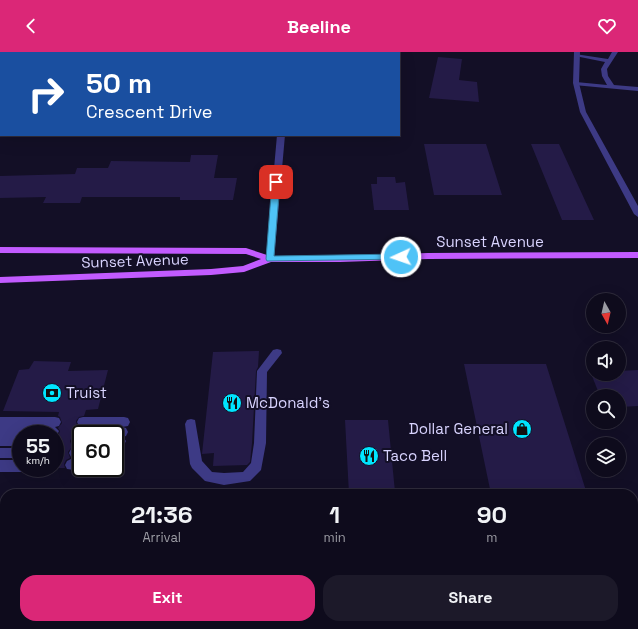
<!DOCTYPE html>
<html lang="en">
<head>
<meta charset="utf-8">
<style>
  :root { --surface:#0e0b1c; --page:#1c1929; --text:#f1f3f6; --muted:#9b9ba3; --line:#2e2b3b; --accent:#db2777 }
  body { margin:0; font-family:"Space Grotesk",sans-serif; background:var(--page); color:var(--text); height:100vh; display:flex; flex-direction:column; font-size:15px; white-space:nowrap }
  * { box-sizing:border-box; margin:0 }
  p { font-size:13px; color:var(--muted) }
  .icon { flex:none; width:22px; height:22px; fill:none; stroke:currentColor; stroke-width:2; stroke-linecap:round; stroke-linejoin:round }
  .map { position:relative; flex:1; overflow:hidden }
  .sheet { position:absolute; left:0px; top:437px; width:638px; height:140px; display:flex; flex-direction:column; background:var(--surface); border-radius:16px 16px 0 0; box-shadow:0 4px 16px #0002,0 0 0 1px var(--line) }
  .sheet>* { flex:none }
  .hud { position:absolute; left:0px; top:0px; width:400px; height:84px; box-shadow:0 4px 16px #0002,0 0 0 1px var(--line); background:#1a4fa0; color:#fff; overflow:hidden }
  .needle { width:26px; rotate:172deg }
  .tools { position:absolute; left:586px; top:241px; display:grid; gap:8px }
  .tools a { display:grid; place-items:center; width:40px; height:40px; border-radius:50%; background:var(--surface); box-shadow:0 4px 16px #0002,0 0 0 1px var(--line); font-size:20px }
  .speed { position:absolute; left:12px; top:373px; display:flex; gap:8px; font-size:20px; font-weight:700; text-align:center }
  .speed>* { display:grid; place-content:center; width:52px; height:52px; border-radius:50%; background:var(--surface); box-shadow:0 4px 16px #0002,0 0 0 1px var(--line); line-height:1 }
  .speed small { font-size:10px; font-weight:400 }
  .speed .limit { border:2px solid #111; border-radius:6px; background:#fff; color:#111 }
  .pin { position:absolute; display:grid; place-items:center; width:34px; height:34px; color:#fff; margin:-17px; border-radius:8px; box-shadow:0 2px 6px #0006 }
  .me { position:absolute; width:44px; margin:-22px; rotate:267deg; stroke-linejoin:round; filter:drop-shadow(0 0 3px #0008) }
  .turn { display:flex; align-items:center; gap:14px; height:84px; padding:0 20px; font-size:18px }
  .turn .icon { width:52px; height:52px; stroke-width:2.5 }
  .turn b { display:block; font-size:28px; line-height:34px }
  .eta { display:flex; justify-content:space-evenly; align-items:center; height:68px; text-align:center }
  .eta b { font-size:24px; font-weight:800; line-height:28px }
  .cta { display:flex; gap:8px; margin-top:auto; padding:8px 20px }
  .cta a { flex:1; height:46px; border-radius:16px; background:var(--accent); color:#fff; font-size:16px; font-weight:800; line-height:46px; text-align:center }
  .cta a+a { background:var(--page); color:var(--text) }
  header { display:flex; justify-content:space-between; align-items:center; height:52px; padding:0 20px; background:var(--accent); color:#fff; font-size:18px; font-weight:800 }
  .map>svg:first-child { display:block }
</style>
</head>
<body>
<header><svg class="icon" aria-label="back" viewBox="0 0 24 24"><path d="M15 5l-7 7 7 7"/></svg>Beeline<svg class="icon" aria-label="heart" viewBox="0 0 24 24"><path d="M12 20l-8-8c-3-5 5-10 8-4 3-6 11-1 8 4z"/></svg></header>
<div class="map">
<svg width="638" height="577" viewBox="0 0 638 577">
  <rect width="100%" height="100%" fill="#130f26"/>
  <!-- building -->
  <path fill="#241b47" d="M 438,5 L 462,7 L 459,28 L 477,30 L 479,50 L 429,46 Z
    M 424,92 L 486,92 L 502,143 L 434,143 Z
    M 531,92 L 559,92 L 594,168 L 562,168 Z
    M 191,103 L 218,103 L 214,126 L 237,126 L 233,148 L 180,148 L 180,145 L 82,145 L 80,151 L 43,151 L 46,145 L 0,146 L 0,124 L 75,122 L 77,116 L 108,116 L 111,109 L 190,110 Z
    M 377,125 L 395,125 L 396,131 L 405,130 L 409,158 L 374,158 L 371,132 L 377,132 Z
    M 259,299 L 258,315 L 256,319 L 252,391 L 250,410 L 247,413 L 213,414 L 214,401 L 202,402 L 213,300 Z
    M 34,309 L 71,310 L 68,319 L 108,318 L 98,357 L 86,358 L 84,364 L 79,365 L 76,369 L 77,374 L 75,375 L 73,379 L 74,384 L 72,385 L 70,389 L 72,395 L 68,400 L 70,406 L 66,408 L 64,412 L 65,416 L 55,416 L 55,384 L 58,384 L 60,379 L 58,376 L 62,371 L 60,365 L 58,364 L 59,360 L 3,359 L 19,318 L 29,317 Z
    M 464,312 L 546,312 L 587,442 L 491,442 Z
    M 638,318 L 638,354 L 619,355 L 619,344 L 600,344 L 590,319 L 593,319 L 593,322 L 619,322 L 619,319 Z
    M 345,368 L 388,368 L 395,440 L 375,440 L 375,442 L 349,442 Z"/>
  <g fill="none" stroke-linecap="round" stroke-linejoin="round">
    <!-- lane -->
    <path fill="#3d3a85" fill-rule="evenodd" d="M 612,0 L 618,0 L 607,17 L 608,24 L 614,33 L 638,35 L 638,39 L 574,33 L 574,31 L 576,30 L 607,33 L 602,24 L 601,17 L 605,10 L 575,4 L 575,2 L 608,7 Z
      M 277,297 L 281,298 L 282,301 L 267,320 L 266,391 L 261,418 L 250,429 L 224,433 L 205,429 L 192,416 L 190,412 L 185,372 L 187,368 L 191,367 L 195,368 L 202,409 L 212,420 L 224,421 L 243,420 L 251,411 L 254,391 L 257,319 L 273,298 Z
      M 0,365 L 55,365 L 59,366 L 61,370 L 59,374 L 55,375 L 59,379 L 57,383 L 21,382 L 21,394 L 0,394 Z
      M 83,365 L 124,365 L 128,366 L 130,370 L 128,374 L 122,375 L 126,376 L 128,380 L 126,384 L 123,385 L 126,389 L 124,393 L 115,394 L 115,382 L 81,382 L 81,395 L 73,394 L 71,390 L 73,386 L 79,385 L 76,384 L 74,380 L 76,376 L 83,375 L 79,374 L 77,370 L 79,366 Z
      M 115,395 L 122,396 L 124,400 L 122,404 L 115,405 Z
      M 0,396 L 21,396 L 21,406 L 0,406 Z
      M 75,396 L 81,396 L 81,406 L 71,405 L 69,401 L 71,397 Z
      M 71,407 L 81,407 L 81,416 L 85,417 L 81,419 L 67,417 L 65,413 L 67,409 Z
      M 0,408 L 21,408 L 21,416 L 26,416 L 21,420 L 0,420 Z"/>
    <!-- street -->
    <path fill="#3d3a85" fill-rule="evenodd" d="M 299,0 L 305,0 L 305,1 L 299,1 Z
      M 574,0 L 580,0 L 579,31 L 586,60 L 638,154 L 638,165 L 634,162 L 580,60 L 573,31 Z
      M 0,6 L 1,6 L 1,10 L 0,10 Z
      M 277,83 L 285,83 L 274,207 L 270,210 L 266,207 Z"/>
    <!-- primary -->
    <path fill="#c25bff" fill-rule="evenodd" d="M 0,195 L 246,196 L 270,204 L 340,204 L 428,201 L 638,200 L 638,206 L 428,207 L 340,210 L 271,210 L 244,220 L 211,223 L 0,231 L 0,225 L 211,217 L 243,214 L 261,207 L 246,202 L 0,201 Z"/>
  </g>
  <!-- route -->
  <path fill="#4fc3f7" stroke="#337fa1" d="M 276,128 L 280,130 L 274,204 L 401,202 L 404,203 L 404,207 L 267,209 L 266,207 L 272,130 Z"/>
  <!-- icons -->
  <defs>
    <symbol id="bank-disc" viewBox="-11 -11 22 22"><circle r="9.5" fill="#00e5ff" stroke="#130f26"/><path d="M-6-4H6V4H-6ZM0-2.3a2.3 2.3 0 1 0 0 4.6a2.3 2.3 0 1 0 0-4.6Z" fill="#111"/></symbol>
    <symbol id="restaurant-disc" viewBox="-11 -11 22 22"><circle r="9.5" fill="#00e5ff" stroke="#130f26"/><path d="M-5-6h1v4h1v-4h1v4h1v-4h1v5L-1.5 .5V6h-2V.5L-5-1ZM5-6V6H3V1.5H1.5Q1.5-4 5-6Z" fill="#111"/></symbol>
    <symbol id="shop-disc" viewBox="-11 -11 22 22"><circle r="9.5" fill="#00e5ff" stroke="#130f26"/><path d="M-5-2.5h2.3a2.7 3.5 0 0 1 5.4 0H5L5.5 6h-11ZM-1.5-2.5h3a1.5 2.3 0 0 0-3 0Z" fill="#111"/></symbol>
  </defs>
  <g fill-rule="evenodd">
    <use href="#bank-disc" x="41" y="330" width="22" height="22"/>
    <use href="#restaurant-disc" x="221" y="340" width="22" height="22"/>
    <use href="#shop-disc" x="511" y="366" width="22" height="22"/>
    <use href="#restaurant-disc" x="358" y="393" width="22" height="22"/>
  </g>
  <g text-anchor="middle" stroke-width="4" stroke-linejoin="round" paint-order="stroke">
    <!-- street labels -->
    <g font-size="15" fill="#d9d4ff" stroke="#130f26">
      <text x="490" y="195">Sunset Avenue</text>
      <text transform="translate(135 209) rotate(-2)" y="5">Sunset Avenue</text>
    </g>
    <!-- poi labels -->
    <g font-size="15" fill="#d9d4ff" stroke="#130f26" text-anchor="start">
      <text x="66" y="346">Truist</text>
      <text x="246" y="356">McDonald's</text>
      <text x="508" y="382" text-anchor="end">Dollar General</text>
      <text x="383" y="409">Taco Bell</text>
    </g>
  </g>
</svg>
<div class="tools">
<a><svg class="needle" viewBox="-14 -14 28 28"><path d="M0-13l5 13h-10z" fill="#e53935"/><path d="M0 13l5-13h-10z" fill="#9b9ba3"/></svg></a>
<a><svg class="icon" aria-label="sound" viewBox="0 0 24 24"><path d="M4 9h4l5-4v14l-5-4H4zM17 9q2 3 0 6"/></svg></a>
<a><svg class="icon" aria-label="search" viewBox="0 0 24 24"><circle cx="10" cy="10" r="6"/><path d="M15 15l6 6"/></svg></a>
<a><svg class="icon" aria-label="layers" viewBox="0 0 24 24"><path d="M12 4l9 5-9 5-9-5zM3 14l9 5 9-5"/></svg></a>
</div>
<div class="speed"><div>55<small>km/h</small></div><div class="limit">60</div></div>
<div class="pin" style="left:276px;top:130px;background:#d93025"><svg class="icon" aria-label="arrive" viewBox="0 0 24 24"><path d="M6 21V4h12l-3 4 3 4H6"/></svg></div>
<svg class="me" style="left:401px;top:205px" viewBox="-20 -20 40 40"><circle r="17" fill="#4fc3f7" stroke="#fff" stroke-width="3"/><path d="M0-11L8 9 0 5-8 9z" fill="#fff"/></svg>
<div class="hud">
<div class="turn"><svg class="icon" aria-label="right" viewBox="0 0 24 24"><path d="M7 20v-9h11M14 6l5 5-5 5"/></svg><div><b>50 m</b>Crescent Drive</div></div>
</div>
<section class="sheet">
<div class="eta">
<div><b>21:36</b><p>Arrival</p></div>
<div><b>1</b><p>min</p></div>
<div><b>90</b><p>m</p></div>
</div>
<div class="cta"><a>Exit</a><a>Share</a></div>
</section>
</div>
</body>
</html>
